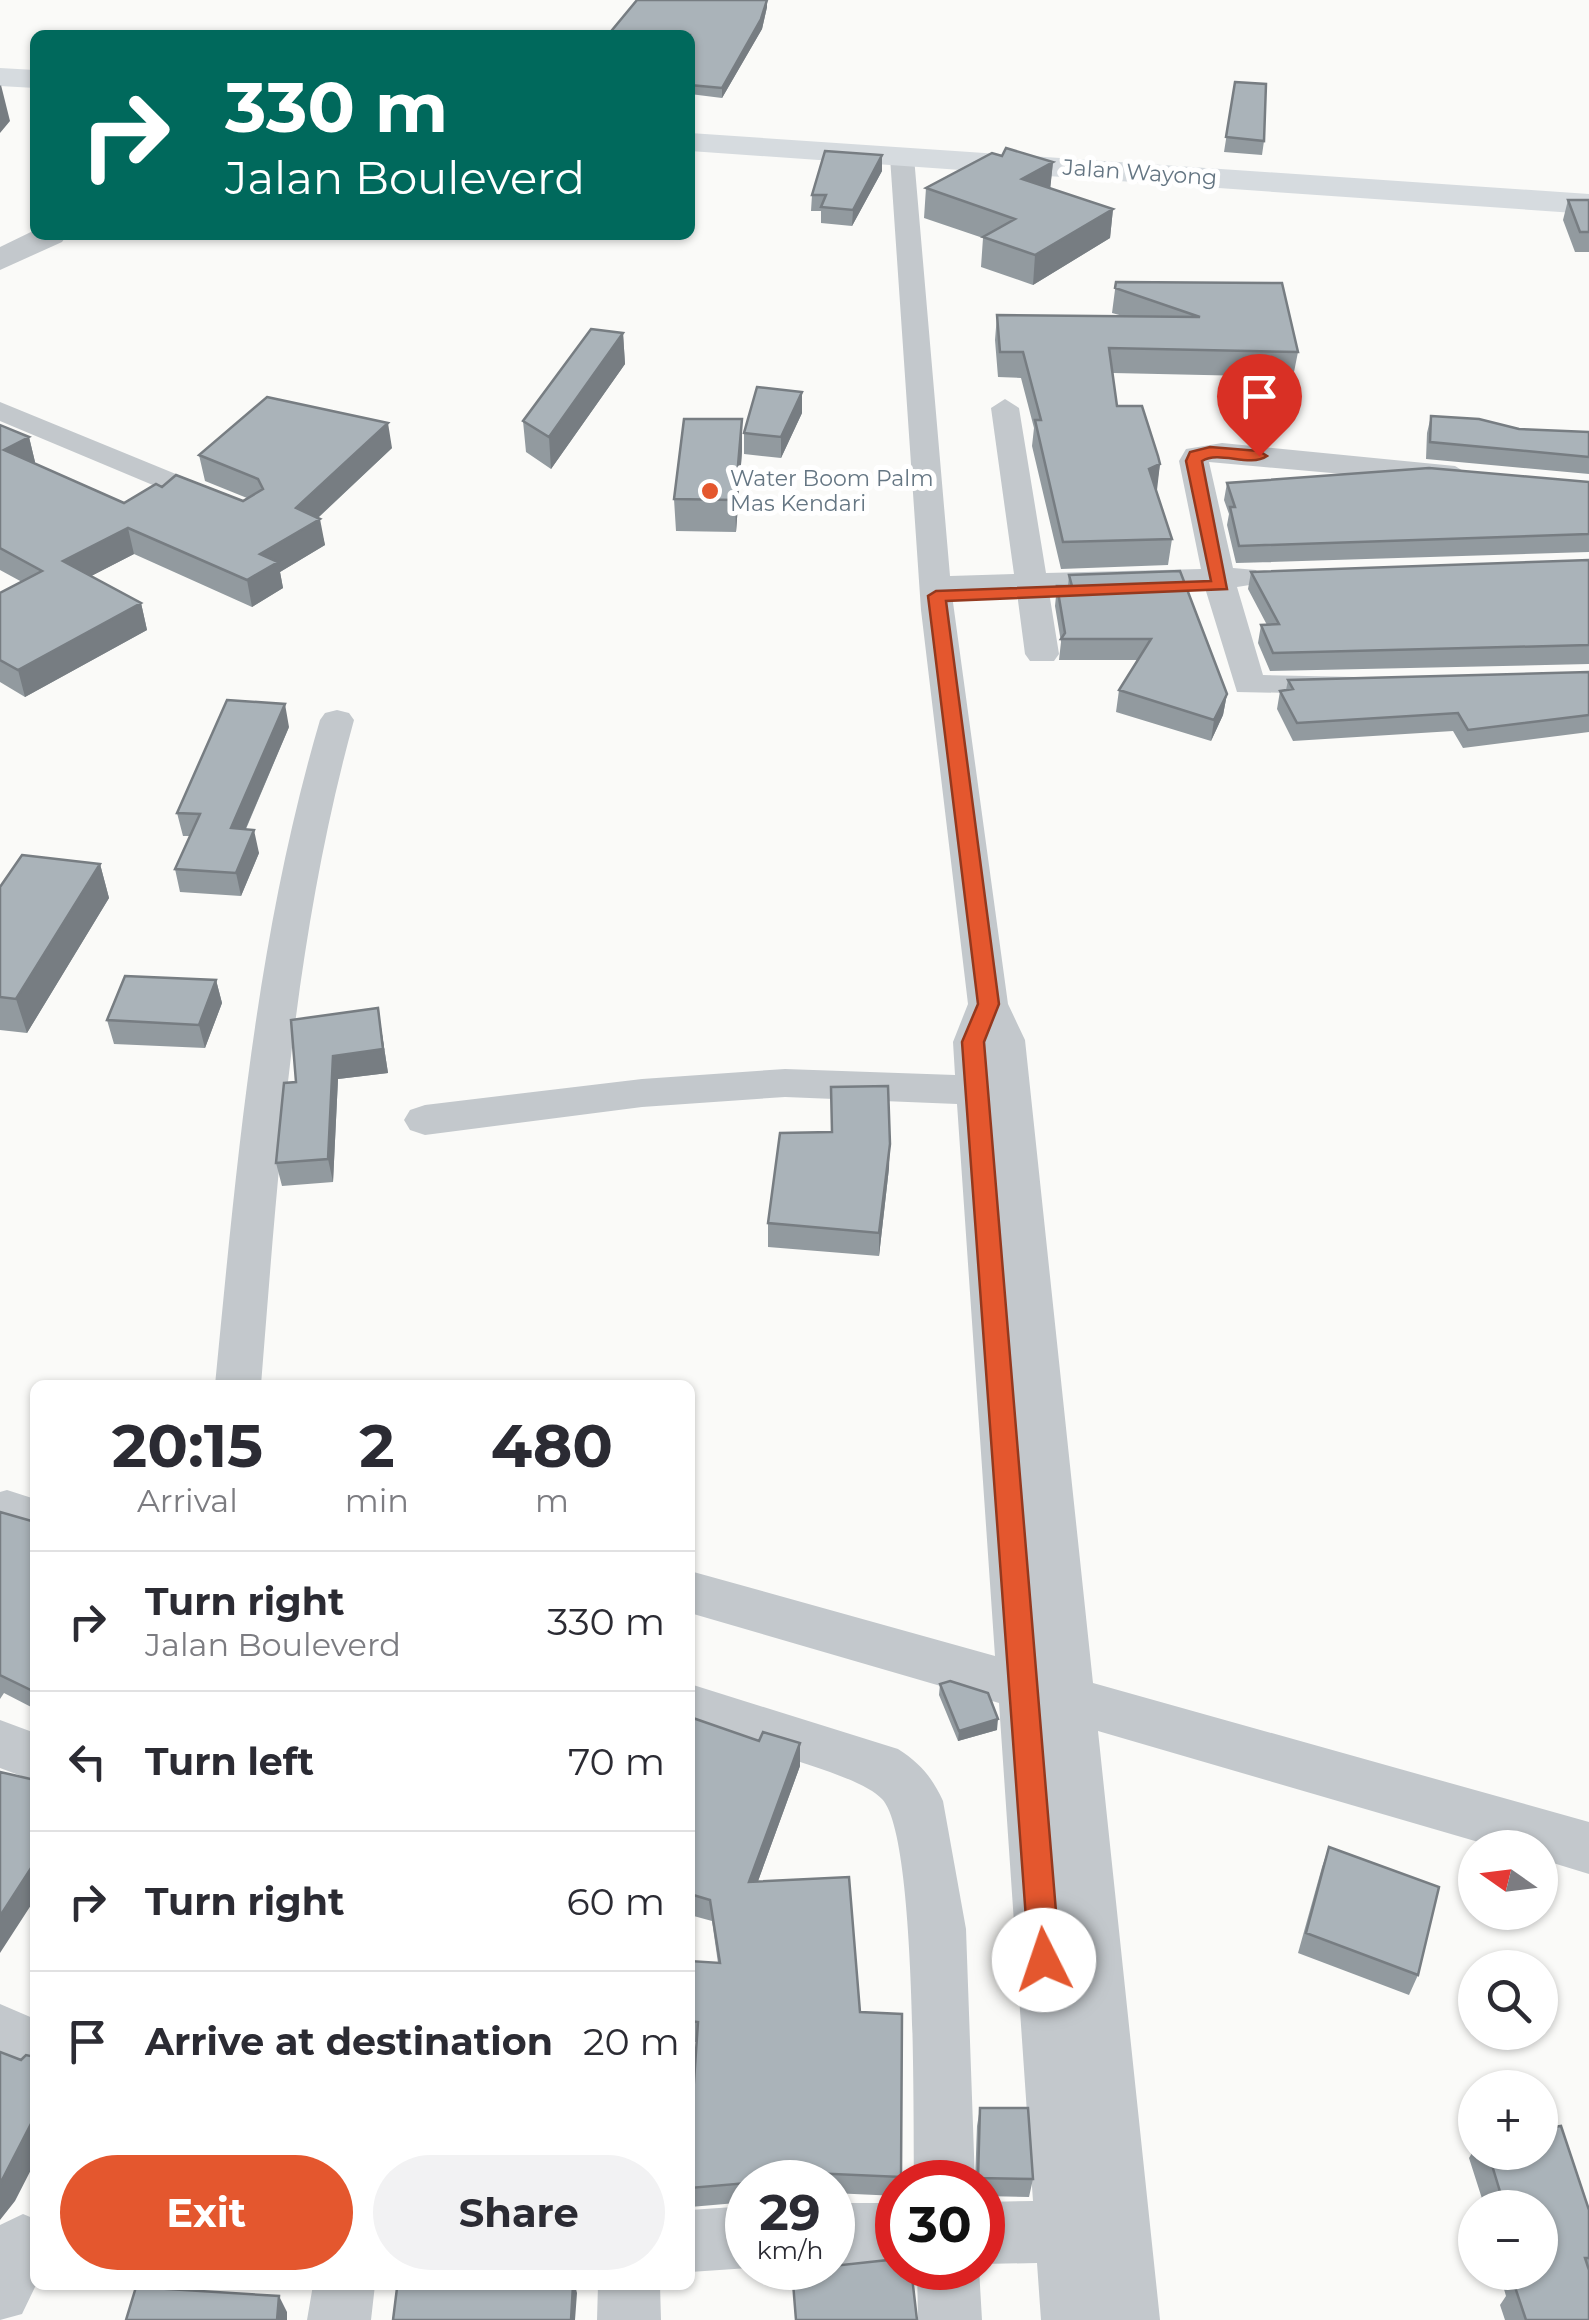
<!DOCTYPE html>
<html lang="en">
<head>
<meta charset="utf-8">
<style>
  :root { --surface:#fff; --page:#f2f2f3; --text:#2b2b33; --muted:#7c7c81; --line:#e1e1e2; --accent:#e4572e }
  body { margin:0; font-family:Montserrat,sans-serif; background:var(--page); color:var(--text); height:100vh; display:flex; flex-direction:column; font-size:38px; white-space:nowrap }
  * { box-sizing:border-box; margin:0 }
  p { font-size:32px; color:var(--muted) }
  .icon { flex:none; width:55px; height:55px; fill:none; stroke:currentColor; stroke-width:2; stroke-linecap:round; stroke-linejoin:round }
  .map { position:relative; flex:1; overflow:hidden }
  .panel { position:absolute; left:30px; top:1380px; width:665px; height:910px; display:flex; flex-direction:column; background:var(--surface); border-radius:15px; box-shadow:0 2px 8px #0004 }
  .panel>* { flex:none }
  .guide { position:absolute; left:30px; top:30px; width:665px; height:210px; border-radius:15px; box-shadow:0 2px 8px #0004; background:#00695c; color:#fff; overflow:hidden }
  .needle { width:65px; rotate:284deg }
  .fabs { position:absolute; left:1458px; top:1830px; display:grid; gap:20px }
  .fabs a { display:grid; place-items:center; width:100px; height:100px; border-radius:50%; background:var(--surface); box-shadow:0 2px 8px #0004; font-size:50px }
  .speed { position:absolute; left:725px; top:2160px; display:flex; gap:20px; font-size:50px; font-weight:700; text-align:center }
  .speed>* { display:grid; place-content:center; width:130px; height:130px; border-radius:50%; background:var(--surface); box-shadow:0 2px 8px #0004; line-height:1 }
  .speed small { font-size:25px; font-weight:400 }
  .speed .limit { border:15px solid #d22; background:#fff; color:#111 }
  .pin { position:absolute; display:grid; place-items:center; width:85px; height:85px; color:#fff; margin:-102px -42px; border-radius:50% 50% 50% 0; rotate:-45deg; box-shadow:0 0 10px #0007 }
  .pin .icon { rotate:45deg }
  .me { position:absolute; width:110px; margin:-55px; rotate:356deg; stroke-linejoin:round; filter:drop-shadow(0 0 8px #0008) }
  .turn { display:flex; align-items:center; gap:35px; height:210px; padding:0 30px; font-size:45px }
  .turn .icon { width:130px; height:130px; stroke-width:2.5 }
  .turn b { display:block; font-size:70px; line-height:85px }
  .eta { display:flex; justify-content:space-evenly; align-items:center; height:170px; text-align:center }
  .eta b { font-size:60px; font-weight:700; line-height:70px }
  .primary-button { display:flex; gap:20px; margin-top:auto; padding:20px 30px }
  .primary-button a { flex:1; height:115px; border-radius:60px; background:var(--accent); color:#fff; font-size:40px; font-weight:700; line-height:115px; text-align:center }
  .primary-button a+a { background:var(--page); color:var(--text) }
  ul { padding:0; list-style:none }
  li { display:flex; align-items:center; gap:30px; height:140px; padding:0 30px; border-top:2px solid var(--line) }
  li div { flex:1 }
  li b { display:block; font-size:38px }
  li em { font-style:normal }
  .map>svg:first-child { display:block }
</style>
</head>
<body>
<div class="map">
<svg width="1589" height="2320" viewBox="0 0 1589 2320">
  <rect width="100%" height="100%" fill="#fafaf8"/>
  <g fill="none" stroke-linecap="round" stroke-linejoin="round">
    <!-- minor -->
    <path fill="#c3c8cc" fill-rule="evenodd" d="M 902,150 L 914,157 L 950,576 L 1014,574 L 991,408 L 1005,399 L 1019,408 L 1046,573 L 1201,569 L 1179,461 L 1186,449 L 1222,443 L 1455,466 L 1470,475 L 1455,484 L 1209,462 L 1233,568 L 1256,570 L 1261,577 L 1256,584 L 1237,587 L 1263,675 L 1356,677 L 1361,684 L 1356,691 L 1344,694 L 1237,692 L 1205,588 L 1049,592 L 1059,654 L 1054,661 L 1030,661 L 1025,654 L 1017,593 L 952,595 L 1008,1004 L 1025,1040 L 1093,1683 L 1589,1822 L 1589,1874 L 1540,1859 L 1540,1848 L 1499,1848 L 1098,1731 L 1160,2320 L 1041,2320 L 1037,2263 L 982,2264 L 982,2202 L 1033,2201 L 999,1703 L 690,1613 L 690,1571 L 995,1656 L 957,1104 L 785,1097 L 642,1107 L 425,1135 L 410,1130 L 404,1120 L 410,1110 L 425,1105 L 642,1079 L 785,1069 L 955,1075 L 953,1042 L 968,1004 L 921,610 L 890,157 Z
      M 0,402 L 232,497 L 236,503 L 221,512 L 210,509 L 0,421 Z
      M 337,710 L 349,713 L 354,720 C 294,938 279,1160 261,1385 L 215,1385 C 237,1160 256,938 320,720 L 325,713 Z
      M 7,1490 L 35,1499 L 35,1539 L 0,1528 L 0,1492 Z
      M 690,1684 L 898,1749 C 920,1763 932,1777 943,1801 L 966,1929 L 975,2182 L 914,2182 C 913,2119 917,1835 882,1799 C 857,1772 731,1743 690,1730 Z
      M 0,1720 L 35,1733 L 35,1781 L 0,1768 Z
      M 0,2004 L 35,2019 L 35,2077 L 0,2062 Z
      M 832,2203 L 898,2203 L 898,2265 L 832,2265 Z
      M 748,2206 L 749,2268 L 690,2272 L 690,2210 Z
      M 23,2214 L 35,2219 L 36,2285 L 22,2314 L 0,2320 L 0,2225 Z
      M 917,2268 L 979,2268 L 982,2320 L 918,2320 Z
      M 313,2285 L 375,2285 L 371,2320 L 307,2320 Z
      M 598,2285 L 660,2285 L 661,2320 L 597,2320 Z"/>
    <!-- tertiary -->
    <path fill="#c3c8cc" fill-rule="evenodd" d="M 35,230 L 35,235 L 67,235 L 62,242 L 0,270 L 0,247 Z"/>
    <!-- secondary -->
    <path fill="#d6dbdf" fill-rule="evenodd" d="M 0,68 L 35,70 L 35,88 L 0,86 Z
      M 690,133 L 1589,194 L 1589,214 L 690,151 Z"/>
  </g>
  <!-- wall -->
  <path fill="#929a9f" d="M 767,0 L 767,7 L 762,29 L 722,98 L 690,94 L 690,35 Z
    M 1235,82 L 1264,141 L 1262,155 L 1224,152 Z
    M 882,155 L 882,171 L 852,226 L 821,223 L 821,211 L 811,211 L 812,195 Z
    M 1002,156 L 1053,162 L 1050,188 L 1113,209 L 1110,238 L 1033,285 L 981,267 L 983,238 L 924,218 L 926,188 Z
    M 1568,200 L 1589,200 L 1589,252 L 1575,252 L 1563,220 Z
    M 1116,282 L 1298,352 L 1293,377 L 1113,373 L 1117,406 L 1160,464 L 1156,490 L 1172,539 L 1168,565 L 1061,569 L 1032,446 L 1034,428 L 1021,378 L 998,377 L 995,340 L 997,315 L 1123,316 L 1112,313 Z
    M 623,333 L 625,364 L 551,469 L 526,452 L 523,421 Z
    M 802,392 L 802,413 L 781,458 L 744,454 L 744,433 Z
    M 1431,416 L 1519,429 L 1589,432 L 1589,474 L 1426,459 L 1427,433 Z
    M 742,419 L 742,451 L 736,532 L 676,531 L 674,499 Z
    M 0,425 L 29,437 L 35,462 L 34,463 L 124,503 L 162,487 L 243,501 L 247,498 L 205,481 L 199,455 L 392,448 L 318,518 L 325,545 L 280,572 L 283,588 L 252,607 L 134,554 L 91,576 L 141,603 L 147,630 L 25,697 L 0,682 L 0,593 L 22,582 L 0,570 Z
    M 1589,482 L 1589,552 L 1236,563 L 1227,525 L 1229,514 L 1224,500 L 1227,483 Z
    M 1589,560 L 1589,664 L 1270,671 L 1258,643 L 1261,625 L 1267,625 L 1248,589 L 1251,572 Z
    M 1069,575 L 1227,694 L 1223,715 L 1211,741 L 1116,712 L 1119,690 L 1138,660 L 1059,660 L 1061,642 L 1055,606 L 1057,586 L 1068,586 Z
    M 1589,672 L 1589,732 L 1463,748 L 1453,731 L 1293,741 L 1277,709 L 1280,691 L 1286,690 L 1288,680 Z
    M 289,727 L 246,829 L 259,853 L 241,896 L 180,892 L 175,869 L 190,836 L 183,836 L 177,813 Z
    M 100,864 L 109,898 L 27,1033 L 0,1030 L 0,887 Z
    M 216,980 L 222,1003 L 205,1048 L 114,1044 L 107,1020 Z
    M 378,1008 L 388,1073 L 338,1079 L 333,1182 L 282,1186 L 276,1163 L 296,1082 Z
    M 831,1087 L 889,1168 L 879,1256 L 768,1247 L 768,1223 L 831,1132 Z
    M 0,1512 L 35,1522 L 35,1709 L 4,1693 L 0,1699 Z
    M 940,1684 L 997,1730 L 958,1741 L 939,1695 Z
    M 690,1717 L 759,1741 L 800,1743 L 800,1766 L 758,1881 L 860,2012 L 901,2177 L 900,2182 L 898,2182 L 898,2196 L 832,2193 L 832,2182 L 748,2182 L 748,2202 L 690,2207 L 690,2140 L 696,2042 L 690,2042 L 690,1961 L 718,1963 L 712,1921 L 690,1915 Z
    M 1329,1847 L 1418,1975 L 1409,1995 L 1298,1953 L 1322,1867 Z
    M 980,2108 L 1033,2179 L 1029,2197 L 982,2196 L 982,2182 L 975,2182 L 977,2126 Z
    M 1475,2148 L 1475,2152 L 1540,2152 L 1589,2210 L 1589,2320 L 1505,2320 L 1500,2305 L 1506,2296 L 1499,2272 L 1540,2272 L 1540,2208 L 1485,2208 L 1469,2158 Z"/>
  <!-- shaded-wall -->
  <path fill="#777d82" d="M 767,0 L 767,7 L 762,29 L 722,98 L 722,88 Z
    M 1,85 L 10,121 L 0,133 L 0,86 Z
    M 882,155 L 882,171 L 852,226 L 853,210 Z
    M 1053,162 L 1050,191 L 1022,179 Z
    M 1113,209 L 1110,238 L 1033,285 L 1035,255 Z
    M 623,333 L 625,364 L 551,469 L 549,437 Z
    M 802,392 L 802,413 L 781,458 L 781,437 Z
    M 742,419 L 742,451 L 736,532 L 735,500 Z
    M 388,423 L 392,448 L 310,525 L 320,519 L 325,545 L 280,572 L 283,588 L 252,607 L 247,580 L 260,554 L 296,508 Z
    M 29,437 L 35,462 L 11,475 L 4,450 Z
    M 1160,464 L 1157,490 L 1146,495 L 1149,469 Z
    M 128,528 L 134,554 L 70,587 L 63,561 Z
    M 141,603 L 147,630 L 25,697 L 18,670 Z
    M 1227,694 L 1223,715 L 1211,741 L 1214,720 Z
    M 285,704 L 289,727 L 236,851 L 231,828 Z
    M 254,830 L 259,853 L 241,896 L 236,873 Z
    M 100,864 L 109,898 L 27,1033 L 16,999 Z
    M 216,980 L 222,1003 L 205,1048 L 199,1025 Z
    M 378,1008 L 388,1073 L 338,1079 L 333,1182 L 328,1159 L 333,1056 Z
    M 890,1144 L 889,1168 L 879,1256 L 879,1233 Z
    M 998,1719 L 997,1730 L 958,1741 L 959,1731 Z
    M 800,1743 L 800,1766 L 750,1903 L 749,1882 Z
    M 35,1862 L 35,1899 L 0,1953 L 0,1916 Z
    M 35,2116 L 35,2162 L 15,2201 L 0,2220 L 0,2184 Z
    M 573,2285 L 575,2285 L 577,2293 L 575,2320 L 571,2320 Z
    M 279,2296 L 287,2312 L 287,2320 L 277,2320 Z"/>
  <!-- building -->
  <path fill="#aab3b9" stroke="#777d82" stroke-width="2.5" d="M 637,0 L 767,0 L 761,19 L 722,88 L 690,85 L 690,35 L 608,35 Z
    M 1235,82 L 1266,84 L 1264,141 L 1226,137 Z
    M 1006,148 L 1053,162 L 1022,179 L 1113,209 L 1035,255 L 983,237 L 1015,219 L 926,188 L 992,153 L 1002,156 Z
    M 825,151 L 882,155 L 853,210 L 821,207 L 826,195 L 812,195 Z
    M 1568,200 L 1589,200 L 1589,232 L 1580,232 Z
    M 1116,282 L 1282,283 L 1298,352 L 1109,348 L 1117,406 L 1142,406 L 1158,456 L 1160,464 L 1149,469 L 1172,539 L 1063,542 L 1035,420 L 1041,420 L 1023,352 L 1000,352 L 997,315 L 1200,317 L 1115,288 Z
    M 591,329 L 623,333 L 549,437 L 523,421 Z
    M 757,387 L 802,392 L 781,437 L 744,433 Z
    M 267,397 L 388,423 L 296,508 L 320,519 L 260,554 L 278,562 L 247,580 L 128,528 L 63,561 L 141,603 L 18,670 L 0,660 L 0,593 L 42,571 L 0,548 L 0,425 L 29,437 L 4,450 L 124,503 L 156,484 L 162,487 L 176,475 L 243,501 L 263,489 L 258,479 L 199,455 Z
    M 1431,416 L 1479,419 L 1519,429 L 1589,432 L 1589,457 L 1430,442 Z
    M 684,419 L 742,419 L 735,500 L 674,499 Z
    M 1429,468 L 1589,482 L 1589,534 L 1239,546 L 1230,507 L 1235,507 L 1227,483 Z
    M 1589,560 L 1589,645 L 1273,653 L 1261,625 L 1279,624 L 1251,572 Z
    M 1180,571 L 1227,694 L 1214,720 L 1119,690 L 1151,639 L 1061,639 L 1065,633 L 1057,586 L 1072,586 L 1069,575 Z
    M 1589,672 L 1589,715 L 1468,730 L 1458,713 L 1297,723 L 1280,691 L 1293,689 L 1288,680 Z
    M 227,700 L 285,704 L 231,828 L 254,830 L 236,873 L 175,869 L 200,814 L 177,813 Z
    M 22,855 L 100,864 L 16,999 L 0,997 L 0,887 Z
    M 125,976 L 216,980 L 199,1025 L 107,1020 Z
    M 378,1008 L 383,1049 L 333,1056 L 328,1159 L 276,1163 L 284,1083 L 296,1082 L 291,1020 Z
    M 888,1086 L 890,1144 L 879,1233 L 768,1223 L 780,1133 L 832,1132 L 831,1087 Z
    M 0,1512 L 35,1522 L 35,1692 L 0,1675 Z
    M 950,1681 L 988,1693 L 998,1719 L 959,1731 L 940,1684 Z
    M 690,1717 L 759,1741 L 763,1732 L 800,1743 L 749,1882 L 849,1877 L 860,2012 L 902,2014 L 901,2177 L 766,2171 L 766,2182 L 748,2182 L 748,2185 L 747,2183 L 690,2188 L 690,2140 L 698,2022 L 690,2021 L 690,1961 L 720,1963 L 710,1900 L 690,1894 Z
    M 0,1772 L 35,1780 L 35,1862 L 0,1916 Z
    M 1329,1847 L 1439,1887 L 1418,1975 L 1306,1933 Z
    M 0,2052 L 21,2060 L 26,2055 L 35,2057 L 35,2116 L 0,2184 Z
    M 980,2108 L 1028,2108 L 1033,2179 L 978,2178 Z
    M 1561,2126 L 1589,2210 L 1589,2258 L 1585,2258 L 1589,2270 L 1589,2320 L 1526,2320 L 1514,2284 L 1523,2283 L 1519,2272 L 1540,2272 L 1540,2208 L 1505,2208 L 1488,2152 L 1540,2152 L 1540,2129 Z
    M 898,2259 L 898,2268 L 911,2268 L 917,2320 L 796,2320 L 792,2270 L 832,2268 L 832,2266 Z
    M 495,2285 L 573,2285 L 571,2320 L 393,2320 L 397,2288 L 494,2288 Z
    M 136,2287 L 279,2296 L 277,2320 L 126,2320 Z"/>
  <!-- route -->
  <path fill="#e4572e" stroke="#94391e" stroke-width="2.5" d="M 1210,447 L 1259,451 L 1267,456 C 1249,468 1220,450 1202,461 L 1227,589 L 946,601 L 999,1004 L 984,1042 L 1060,1960 L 1055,1971 L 1044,1975 L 1034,1971 L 1029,1960 L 962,1042 L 978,1004 L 928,596 L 936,591 L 1211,581 L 1186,461 L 1190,452 Z"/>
  <!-- markers -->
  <circle fill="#e4572e" stroke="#fff" stroke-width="4" cx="710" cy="491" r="10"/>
  <g text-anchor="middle" stroke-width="10" stroke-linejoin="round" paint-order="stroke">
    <!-- far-street labels -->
    <g font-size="22" fill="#657683" stroke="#fff">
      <text transform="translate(1140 172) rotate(4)" y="8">Jalan Wayong</text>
    </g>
    <!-- far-poi labels -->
    <g font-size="22" fill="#657683" stroke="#fff" text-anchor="start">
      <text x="730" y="486">Water Boom Palm<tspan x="730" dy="25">Mas Kendari</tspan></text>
    </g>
  </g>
</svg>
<div class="fabs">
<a><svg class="needle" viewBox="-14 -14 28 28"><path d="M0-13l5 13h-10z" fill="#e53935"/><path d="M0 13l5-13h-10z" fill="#7c7c81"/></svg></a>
<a><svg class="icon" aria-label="search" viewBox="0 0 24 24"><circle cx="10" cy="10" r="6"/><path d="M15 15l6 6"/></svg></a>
<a>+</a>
<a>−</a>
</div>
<div class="speed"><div>29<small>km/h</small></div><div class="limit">30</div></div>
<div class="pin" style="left:1259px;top:456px;background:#d93025"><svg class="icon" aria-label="arrive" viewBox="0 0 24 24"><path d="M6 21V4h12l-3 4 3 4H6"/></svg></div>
<svg class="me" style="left:1044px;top:1960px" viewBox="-20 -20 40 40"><circle r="19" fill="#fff"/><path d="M0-13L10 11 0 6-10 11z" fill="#e4572e"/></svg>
<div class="guide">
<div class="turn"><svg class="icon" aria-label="right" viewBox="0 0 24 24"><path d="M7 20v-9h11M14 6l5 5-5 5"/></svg><div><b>330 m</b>Jalan Bouleverd</div></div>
</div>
<section class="panel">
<div class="eta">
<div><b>20:15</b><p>Arrival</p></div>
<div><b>2</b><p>min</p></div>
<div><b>480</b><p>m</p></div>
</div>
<ul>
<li><svg class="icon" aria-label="right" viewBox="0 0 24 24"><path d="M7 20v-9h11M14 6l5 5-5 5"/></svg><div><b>Turn right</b><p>Jalan Bouleverd</p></div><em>330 m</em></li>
<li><svg class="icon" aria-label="left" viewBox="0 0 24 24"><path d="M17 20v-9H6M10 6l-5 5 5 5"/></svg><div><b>Turn left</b></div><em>70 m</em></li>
<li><svg class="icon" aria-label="right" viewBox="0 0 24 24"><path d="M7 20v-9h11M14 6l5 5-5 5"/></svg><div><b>Turn right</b></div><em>60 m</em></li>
<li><svg class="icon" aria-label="arrive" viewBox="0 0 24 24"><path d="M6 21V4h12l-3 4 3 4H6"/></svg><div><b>Arrive at destination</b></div><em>20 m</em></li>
</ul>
<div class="primary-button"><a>Exit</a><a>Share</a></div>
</section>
</div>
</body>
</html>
